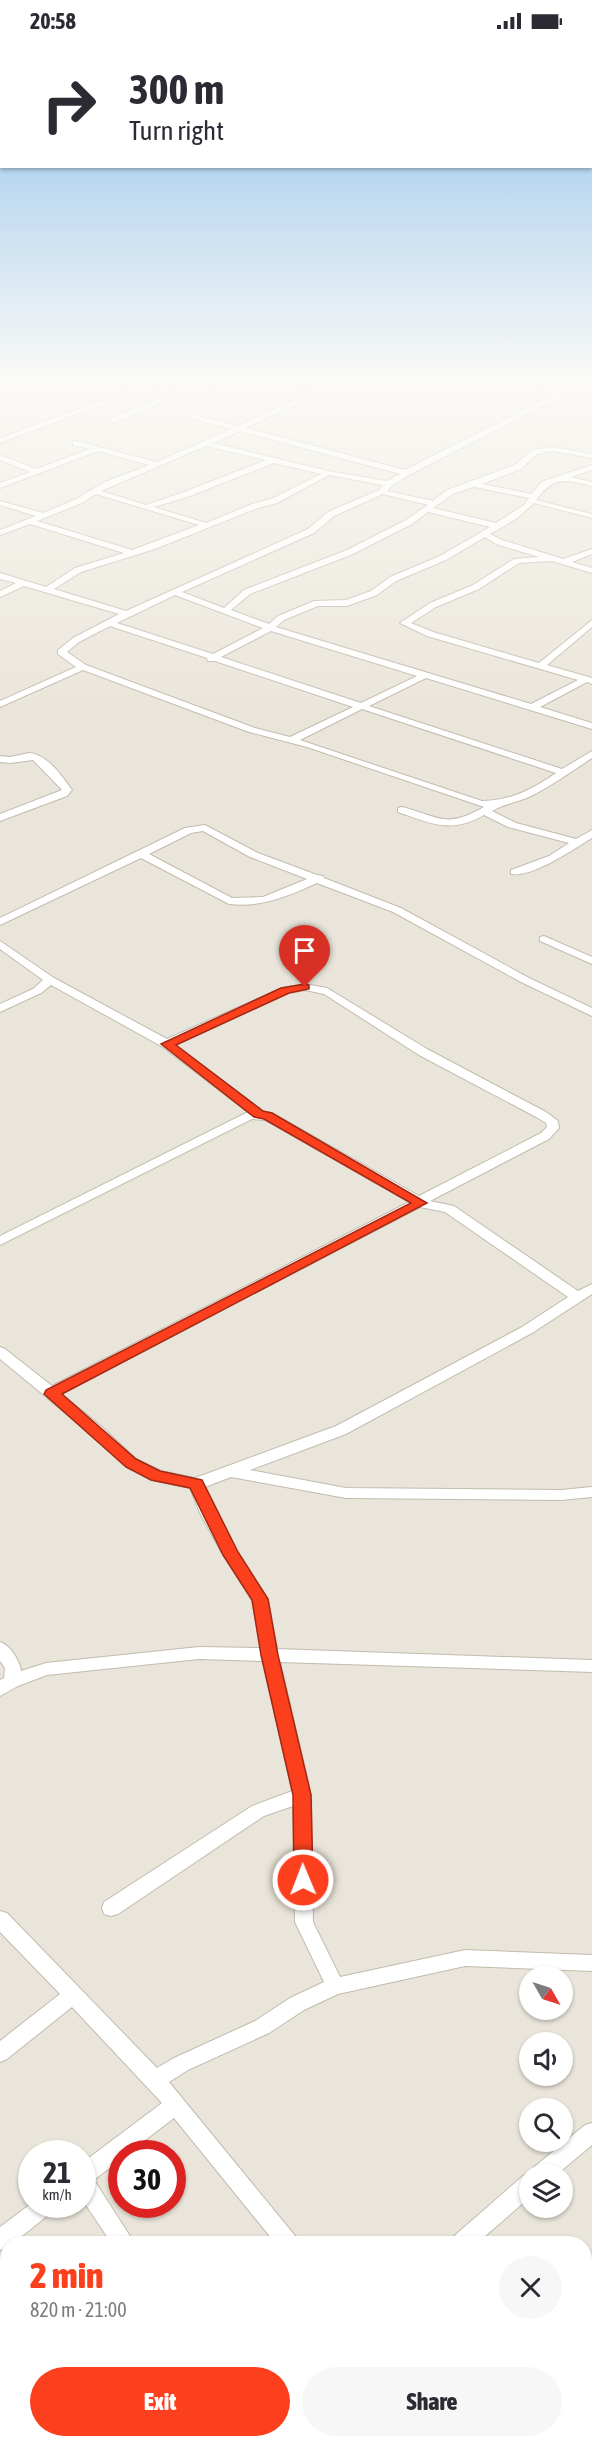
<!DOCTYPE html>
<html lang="en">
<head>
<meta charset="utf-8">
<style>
  :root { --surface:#fff; --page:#f7f7f7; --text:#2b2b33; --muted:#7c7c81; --accent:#fc3f1d }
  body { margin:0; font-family:"Asap Condensed",sans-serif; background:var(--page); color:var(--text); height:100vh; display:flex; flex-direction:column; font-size:22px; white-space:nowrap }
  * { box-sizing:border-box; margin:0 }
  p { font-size:20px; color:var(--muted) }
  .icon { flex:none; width:33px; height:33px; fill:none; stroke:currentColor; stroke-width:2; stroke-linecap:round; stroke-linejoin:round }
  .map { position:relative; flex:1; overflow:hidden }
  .side { position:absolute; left:0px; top:2194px; width:592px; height:212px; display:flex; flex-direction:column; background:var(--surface); border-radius:24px 24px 0 0; box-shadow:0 2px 4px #0004 }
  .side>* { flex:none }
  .top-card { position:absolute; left:0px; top:0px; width:592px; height:126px; box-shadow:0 2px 4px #0004; background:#fff; color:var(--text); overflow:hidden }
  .needle { width:39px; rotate:129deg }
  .fabs { position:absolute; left:519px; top:1924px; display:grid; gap:12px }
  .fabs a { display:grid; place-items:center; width:54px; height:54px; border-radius:50%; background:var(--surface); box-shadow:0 2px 4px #0004; font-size:30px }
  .speed { position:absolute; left:18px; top:2098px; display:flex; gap:12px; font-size:30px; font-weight:700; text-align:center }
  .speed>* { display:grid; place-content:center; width:78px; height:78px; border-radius:50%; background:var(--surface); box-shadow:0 2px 4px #0004; line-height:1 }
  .speed small { font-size:15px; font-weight:400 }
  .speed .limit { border:9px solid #d22; background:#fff; color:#111 }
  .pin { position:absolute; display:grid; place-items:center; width:51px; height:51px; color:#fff; margin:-62px -26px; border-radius:50% 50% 50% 0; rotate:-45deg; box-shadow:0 0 6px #0007 }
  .pin .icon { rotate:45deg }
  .me { position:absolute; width:66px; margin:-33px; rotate:359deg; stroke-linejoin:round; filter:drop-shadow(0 0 4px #0008) }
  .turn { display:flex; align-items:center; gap:21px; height:126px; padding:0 30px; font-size:27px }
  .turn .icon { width:78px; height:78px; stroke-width:2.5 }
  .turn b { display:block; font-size:42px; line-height:51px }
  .round { display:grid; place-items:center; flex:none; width:63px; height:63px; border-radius:32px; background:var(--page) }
  .overview { display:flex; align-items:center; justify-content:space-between; height:102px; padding:0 30px }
  h1 { font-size:36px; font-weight:800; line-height:45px; color:var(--accent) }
  .primary-button { display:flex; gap:12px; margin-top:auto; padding:12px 30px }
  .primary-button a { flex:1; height:69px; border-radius:36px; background:var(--accent); color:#fff; font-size:24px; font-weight:800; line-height:69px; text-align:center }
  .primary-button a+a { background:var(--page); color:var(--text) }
  .status { display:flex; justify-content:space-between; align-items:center; height:42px; padding:0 30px; background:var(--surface); direction:ltr }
  .status svg { height:16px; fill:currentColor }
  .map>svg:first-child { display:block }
</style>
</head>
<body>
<div class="status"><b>20:58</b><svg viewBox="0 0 49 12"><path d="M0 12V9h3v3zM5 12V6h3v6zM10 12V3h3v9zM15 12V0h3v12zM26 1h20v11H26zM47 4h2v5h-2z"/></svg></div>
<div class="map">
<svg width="592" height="2405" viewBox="0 0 592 2405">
  <rect width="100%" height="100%" fill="#f6f3ec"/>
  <!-- residential -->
  <path fill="#eae5da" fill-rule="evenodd" d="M 0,339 L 592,339 L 592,2405 L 0,2405 ZM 530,1935 L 562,1935 L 562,1968 L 530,1968 ZM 530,2001 L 562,2001 L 562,2034 L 530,2034 ZM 530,2067 L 562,2067 L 562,2100 L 530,2100 ZM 32,2112 L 82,2112 L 82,2163 L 32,2163 ZM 122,2112 L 172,2112 L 172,2163 L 122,2163 ZM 530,2133 L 562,2133 L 562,2166 L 530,2166 ZM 8,2202 L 585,2202 L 585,2398 L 8,2398 Z"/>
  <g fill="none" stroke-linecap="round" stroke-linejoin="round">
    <defs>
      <path id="street" d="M 18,339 L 28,339 L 0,349 L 0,345 Z
        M 156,339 L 166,339 L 0,401 L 0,396 Z
        M 167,339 L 177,339 L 231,357 L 227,359 L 192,348 L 117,380 L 111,380 L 111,376 L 185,346 Z
        M 267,339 C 285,339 303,345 321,345 C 329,344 335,339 344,339 L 246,386 L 405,428 L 565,347 L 520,339 L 540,339 L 592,346 L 592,350 L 574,348 L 409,433 L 391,444 L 387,449 L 433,459 L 447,448 L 515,423 L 532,408 L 552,405 L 592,412 L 592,416 L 552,409 L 537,412 L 521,427 L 482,442 L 532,452 L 541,440 L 592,423 L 592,428 L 571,435 L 592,440 L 592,444 C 565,438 555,433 536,458 L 592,472 L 592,476 L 534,461 L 516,477 L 490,492 L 502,498 L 563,517 L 592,507 L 592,512 L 572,520 L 592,526 L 592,531 L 552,519 L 519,521 L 479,547 L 436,565 L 411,581 L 433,590 L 539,621 L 592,578 L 592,585 L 547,623 L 592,636 L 592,642 L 587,640 L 540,665 L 592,681 L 592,687 L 426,636 L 369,664 L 562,727 L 592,709 L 592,716 C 572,729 553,743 531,754 C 518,760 504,762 492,769 L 516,781 L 576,797 L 592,788 L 592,796 C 574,807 532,836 511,832 L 511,828 L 549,814 L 569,801 L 508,785 L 484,773 C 450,792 433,782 398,770 L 398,766 L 402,765 C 441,775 445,787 484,765 L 307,705 L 249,690 L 83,628 L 0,665 L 0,659 L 76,625 L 58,612 L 58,608 L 73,596 L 119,572 L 24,544 L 0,555 L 0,549 L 16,541 L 0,537 L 0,531 L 46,545 L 75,526 L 124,511 L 30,482 L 0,493 L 0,488 L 36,474 L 0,463 L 0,459 L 43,471 L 76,457 L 105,440 L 149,423 L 98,409 L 0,446 L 0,441 L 30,430 L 0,418 L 0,413 L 36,427 L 90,407 L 73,403 L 73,399 L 76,399 L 156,420 L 232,387 L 186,375 L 186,371 L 238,384 L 316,348 ZM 240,389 L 400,432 L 387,439 L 328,429 L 213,401 ZM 206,404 L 266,418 L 184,450 L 146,463 L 101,449 ZM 274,421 L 321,432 L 271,457 L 252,462 L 206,481 L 154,465 L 190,454 ZM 329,433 L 383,443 L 379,448 L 328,470 L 308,487 L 126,569 L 54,547 L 81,530 L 155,507 L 258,466 L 277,461 ZM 473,445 L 475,445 L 529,456 L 524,463 L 496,481 L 433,466 L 453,452 ZM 96,452 L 199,483 L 132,508 L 37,479 L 82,461 ZM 383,452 L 428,463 L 406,478 L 347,508 L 244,548 L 224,566 L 182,550 L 314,491 L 334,474 ZM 428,470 L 490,485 L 440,514 L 390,535 L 371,549 L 346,558 L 314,559 L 278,574 L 269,582 L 231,568 L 250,552 L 353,512 L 412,482 ZM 485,495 L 496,502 L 539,515 L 514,517 L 473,543 L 430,561 L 400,581 L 427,594 L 578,638 L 531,662 L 276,585 L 284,578 L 318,564 L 347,564 L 377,553 L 396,539 L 446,518 ZM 175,553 L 263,586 L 213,612 L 117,581 ZM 110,584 L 207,616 L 208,619 L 215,619 L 353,665 L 290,695 L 255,686 L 86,623 L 67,610 L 79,600 ZM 271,589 L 417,634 L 361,661 L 221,615 ZM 362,667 L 556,731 C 533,747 510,759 482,759 L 300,698 Z
        M 29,711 C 47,712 62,734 72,748 L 67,754 L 0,779 L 0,772 L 62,748 L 33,718 L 10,721 L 0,720 L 0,714 L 10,715 Z
        M 205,783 L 258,811 L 317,833 L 323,834 L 324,836 L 401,866 L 529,936 L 592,966 L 592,974 L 521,940 L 393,870 L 317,841 C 288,854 261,866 229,862 L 141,816 L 0,883 L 0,876 L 185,786 ZM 203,789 L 250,815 L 307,837 L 263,855 L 232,856 L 149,812 L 191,791 Z
        M 544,894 L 592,915 L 592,922 L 540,899 L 540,895 Z
        M 0,899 L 54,936 L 167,997 L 282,946 L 305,942 L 327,946 L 427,1007 L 546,1070 L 558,1079 L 559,1086 L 549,1097 L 430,1159 L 454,1164 L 578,1249 L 592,1242 L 592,1252 L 532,1291 L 346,1392 L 250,1428 L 346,1446 L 561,1448 L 592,1445 L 592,1455 L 561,1458 L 346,1456 L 231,1435 L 205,1445 L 216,1471 L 237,1510 L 268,1557 L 277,1607 L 592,1618 L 592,1630 L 280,1620 L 311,1753 L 313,1880 L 340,1935 L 465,1908 L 592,1913 L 592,1929 L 465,1924 L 338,1952 L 304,1968 L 269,1991 L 188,2028 L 169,2040 L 296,2195 L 300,2202 L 276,2202 L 174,2076 L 127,2112 L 122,2112 L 122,2116 L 94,2138 L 135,2202 L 112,2202 L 82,2157 L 82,2121 L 162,2061 L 72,1965 L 7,2017 L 0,2020 L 0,1999 L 60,1952 L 0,1890 L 0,1869 L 7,1871 L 157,2026 L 174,2016 L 255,1979 L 290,1956 L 324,1940 L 295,1880 L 293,1764 L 264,1774 L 118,1872 L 111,1874 L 104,1872 L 102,1866 L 104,1860 L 252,1764 L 292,1749 L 263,1619 L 199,1617 L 47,1633 L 18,1644 L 0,1654 L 0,1638 L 4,1636 L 5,1626 L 0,1619 L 0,1600 C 10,1603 20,1619 21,1629 L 46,1621 L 199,1605 L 261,1606 L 252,1558 L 223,1513 L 200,1471 L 190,1446 L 152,1438 L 126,1425 L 91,1392 L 0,1317 L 0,1305 L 5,1307 L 52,1344 L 409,1160 L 265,1078 L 252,1077 L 0,1203 L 0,1194 L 248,1070 L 163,1005 L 51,943 L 41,951 L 0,970 L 0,962 L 33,947 L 43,938 L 0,907 ZM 305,948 L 324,952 L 419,1013 L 538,1076 L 546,1081 L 547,1085 L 541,1091 L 419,1154 L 272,1071 L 264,1070 L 175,1003 L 289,951 ZM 420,1165 L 445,1170 L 568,1255 L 522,1285 L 336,1384 L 195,1436 L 161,1429 L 136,1417 L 101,1384 L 61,1352 Z
        M 592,2081 L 592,2103 L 556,2133 L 530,2133 L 530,2155 L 476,2202 L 449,2202 L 453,2195 L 523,2134 L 530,2131 L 533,2126 L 585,2083 Z
        M 32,2161 L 32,2163 L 55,2163 L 52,2170 L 12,2202 L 8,2202 L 7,2205 L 0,2208 L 0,2185 Z
        M 0,2256 L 8,2259 L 8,2288 L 0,2284 Z
        M 8,2371 L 8,2395 L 0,2398 L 0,2374 Z
        M 82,2398 L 106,2398 L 108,2405 L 85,2405 Z
        M 299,2398 L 328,2398 L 325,2405 L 297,2405 Z
        M 511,2398 L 544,2398 L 546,2405 L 514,2405 Z"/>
    </defs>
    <!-- street casing -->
    <use href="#street" stroke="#c2bbae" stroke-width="2"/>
    <!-- street -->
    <use href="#street" fill="#fff" fill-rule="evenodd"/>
  </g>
  <!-- sky -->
  <linearGradient id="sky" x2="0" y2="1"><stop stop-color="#8fc1ec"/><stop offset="0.5" stop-color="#fbfaf6"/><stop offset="1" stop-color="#fbfaf6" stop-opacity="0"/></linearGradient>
  <rect width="592" height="676" fill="url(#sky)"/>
  <!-- route -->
  <path fill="#fc3f1d" stroke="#a42913" stroke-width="1.5" d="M 305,942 L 309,943 L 309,947 L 289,951 L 176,1003 L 263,1069 L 272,1071 L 427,1161 L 62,1352 L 136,1417 L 160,1429 L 202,1438 L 238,1510 L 268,1557 L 278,1613 L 311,1753 L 313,1838 L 310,1843 L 303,1846 L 297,1843 L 294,1838 L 293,1753 L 261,1613 L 252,1558 L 223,1513 L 190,1446 L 151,1438 L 126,1425 L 44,1352 L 46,1348 L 411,1161 L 264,1077 L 254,1075 L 161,1002 L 281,946 Z"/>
</svg>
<div class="fabs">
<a><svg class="needle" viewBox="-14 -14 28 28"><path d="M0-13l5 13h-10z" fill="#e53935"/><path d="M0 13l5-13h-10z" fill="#7c7c81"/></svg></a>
<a><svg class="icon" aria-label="sound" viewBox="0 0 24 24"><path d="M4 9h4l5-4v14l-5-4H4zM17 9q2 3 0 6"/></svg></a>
<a><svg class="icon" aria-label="search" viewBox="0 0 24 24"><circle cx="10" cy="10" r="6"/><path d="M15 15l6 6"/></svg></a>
<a><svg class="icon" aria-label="layers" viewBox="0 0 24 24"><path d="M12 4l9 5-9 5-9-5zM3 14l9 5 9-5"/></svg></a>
</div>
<div class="speed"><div>21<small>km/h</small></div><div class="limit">30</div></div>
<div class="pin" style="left:305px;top:945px;background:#d93025"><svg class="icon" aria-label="arrive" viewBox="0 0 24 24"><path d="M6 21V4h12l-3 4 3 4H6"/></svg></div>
<svg class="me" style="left:303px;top:1838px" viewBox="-20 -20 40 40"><circle r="17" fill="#fc3f1d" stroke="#fff" stroke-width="3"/><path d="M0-11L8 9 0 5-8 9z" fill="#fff"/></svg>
<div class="top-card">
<div class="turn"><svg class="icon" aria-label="right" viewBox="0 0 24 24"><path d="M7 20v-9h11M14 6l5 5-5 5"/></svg><div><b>300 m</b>Turn right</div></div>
</div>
<section class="side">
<div class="overview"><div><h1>2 min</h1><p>820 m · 21:00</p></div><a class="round"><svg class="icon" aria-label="close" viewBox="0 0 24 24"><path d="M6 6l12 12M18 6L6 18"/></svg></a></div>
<div class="primary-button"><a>Exit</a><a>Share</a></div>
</section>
</div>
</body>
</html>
